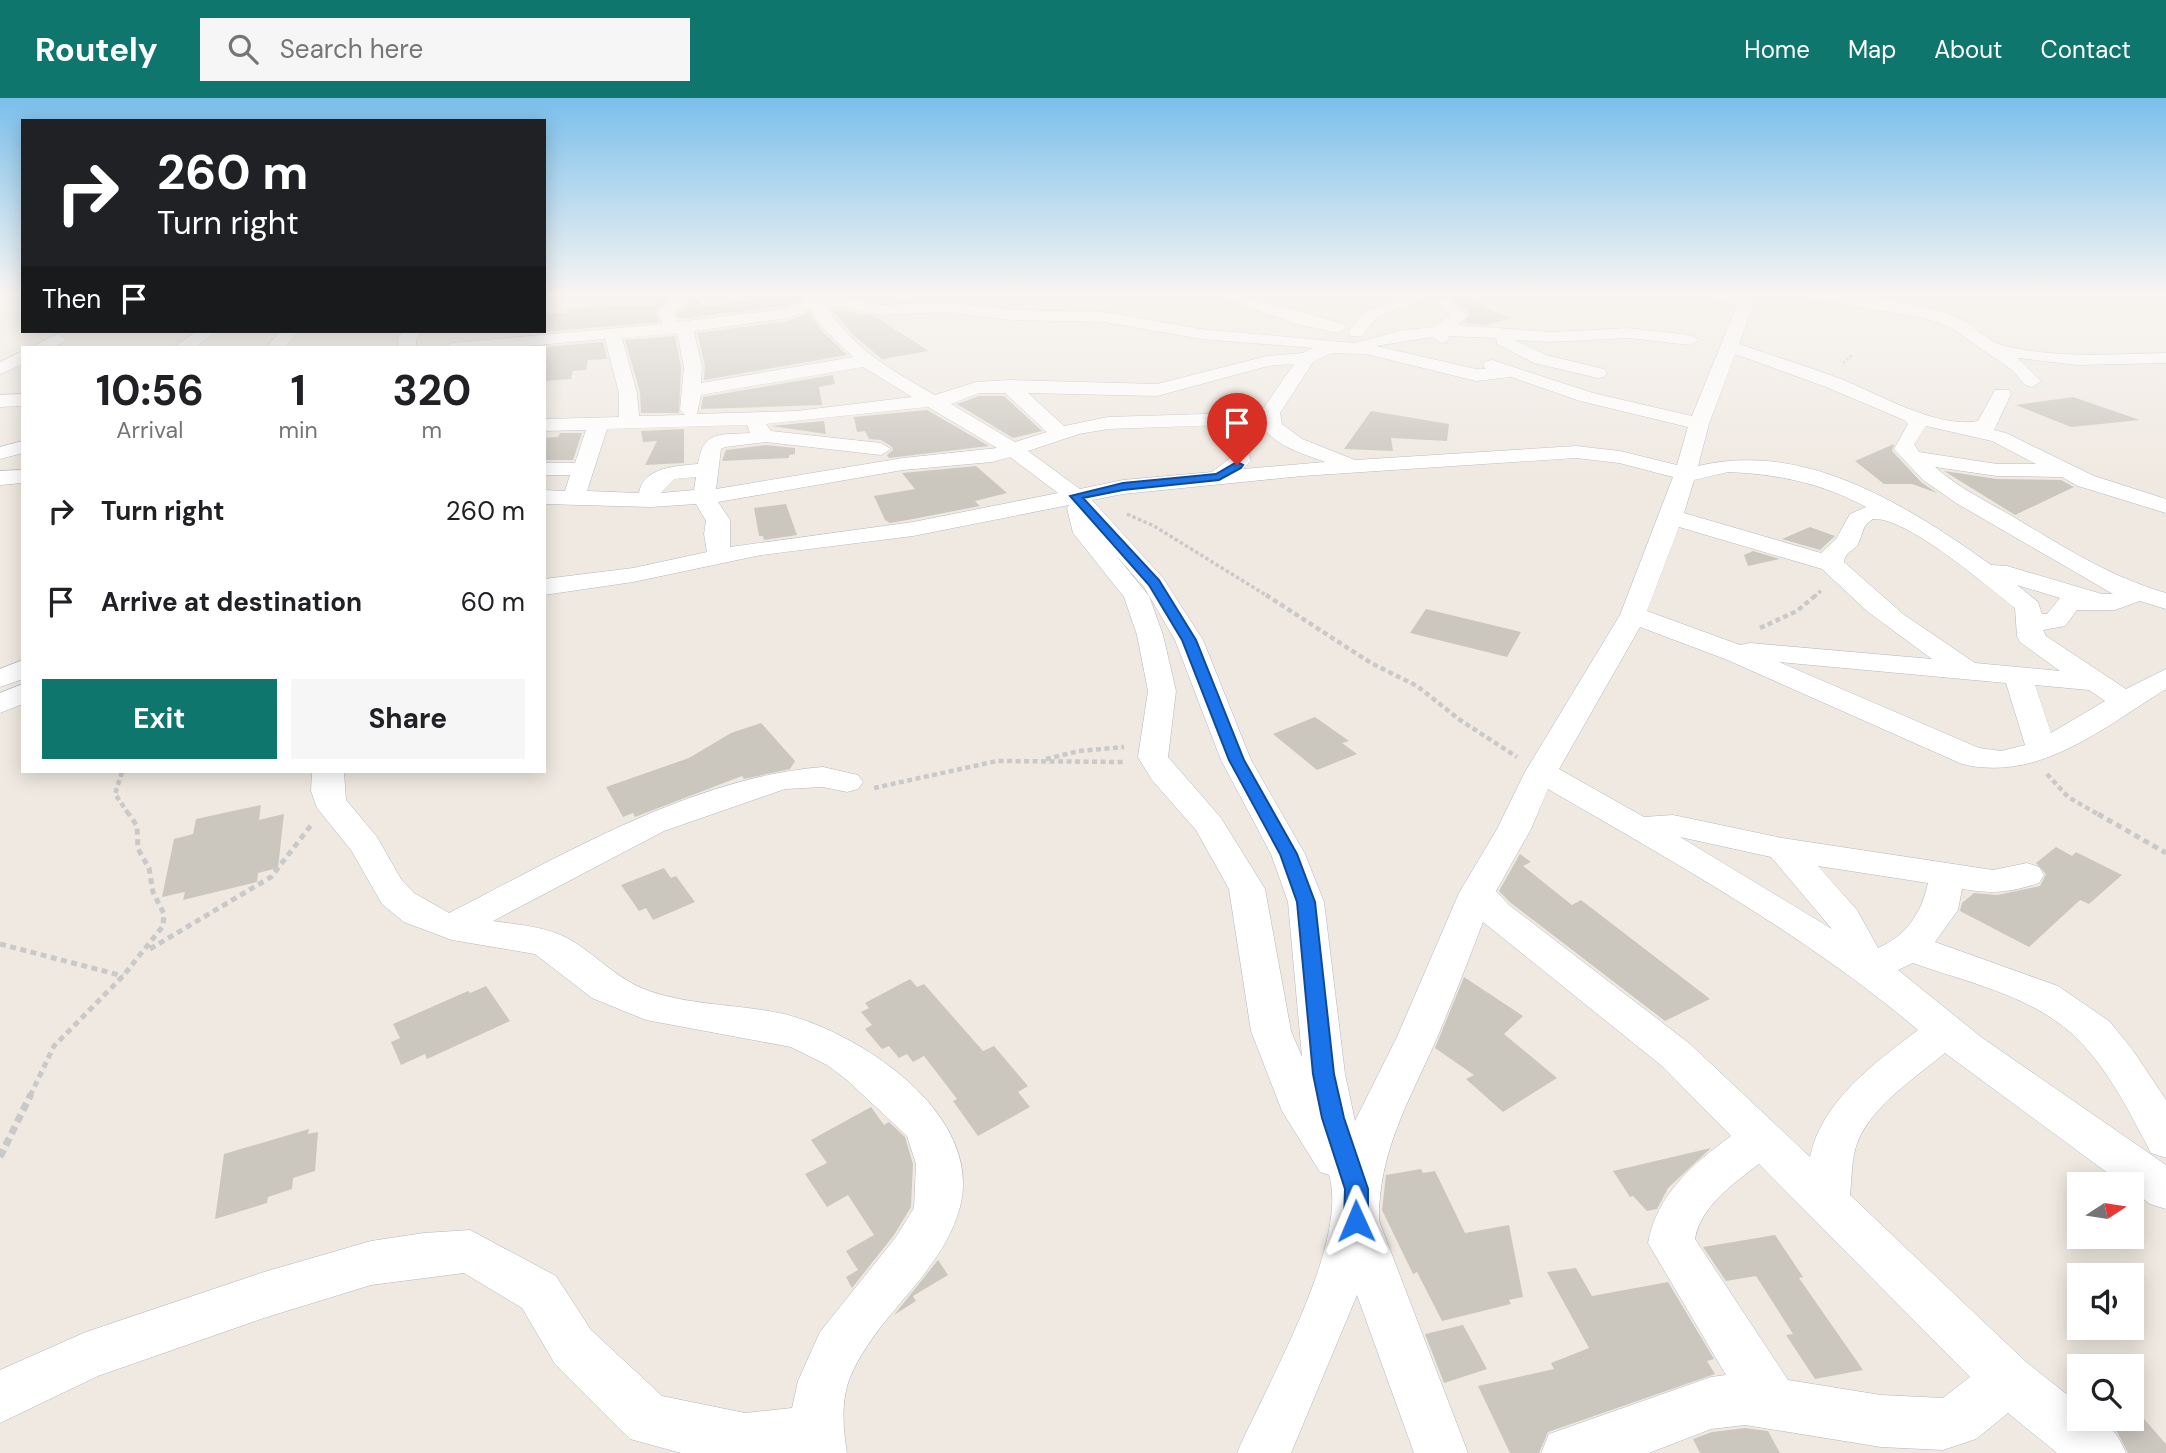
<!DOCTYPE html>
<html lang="en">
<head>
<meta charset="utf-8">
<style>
  :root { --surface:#fff; --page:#f6f6f6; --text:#202124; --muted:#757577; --accent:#0f766e }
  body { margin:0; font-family:"DM Sans",sans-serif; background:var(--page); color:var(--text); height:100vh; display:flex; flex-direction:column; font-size:26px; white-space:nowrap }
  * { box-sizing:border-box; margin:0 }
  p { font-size:23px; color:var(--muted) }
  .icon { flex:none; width:38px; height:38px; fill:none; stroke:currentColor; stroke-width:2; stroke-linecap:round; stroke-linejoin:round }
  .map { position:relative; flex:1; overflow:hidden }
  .side { position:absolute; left:21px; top:248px; width:525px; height:427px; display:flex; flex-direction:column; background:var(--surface); border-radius:0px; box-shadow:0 4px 18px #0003 }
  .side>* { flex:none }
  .hud { position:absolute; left:21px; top:21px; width:525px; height:214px; border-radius:0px; box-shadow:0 4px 18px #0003; background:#202124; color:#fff; overflow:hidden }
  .needle { width:46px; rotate:78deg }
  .tools { position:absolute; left:2067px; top:1074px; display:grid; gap:14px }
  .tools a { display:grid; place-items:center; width:77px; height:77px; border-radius:0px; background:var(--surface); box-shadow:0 4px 18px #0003; font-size:35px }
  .pin { position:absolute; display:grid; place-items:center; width:60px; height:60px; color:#fff; margin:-72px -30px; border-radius:50% 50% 50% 0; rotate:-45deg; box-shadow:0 0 7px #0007 }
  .pin .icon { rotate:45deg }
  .me { position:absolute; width:77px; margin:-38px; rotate:359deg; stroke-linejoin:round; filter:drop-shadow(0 0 5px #0008) }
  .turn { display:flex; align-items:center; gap:24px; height:147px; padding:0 21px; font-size:32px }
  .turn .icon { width:91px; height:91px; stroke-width:2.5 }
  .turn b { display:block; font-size:49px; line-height:60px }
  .then { display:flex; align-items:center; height:66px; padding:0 21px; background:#0003; gap:14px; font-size:26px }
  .eta { display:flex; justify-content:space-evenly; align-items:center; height:119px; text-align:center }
  .eta b { font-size:42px; font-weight:700; line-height:49px }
  .button { display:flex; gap:14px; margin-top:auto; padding:14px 21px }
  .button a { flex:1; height:80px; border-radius:0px; background:var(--accent); color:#fff; font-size:28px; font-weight:700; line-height:80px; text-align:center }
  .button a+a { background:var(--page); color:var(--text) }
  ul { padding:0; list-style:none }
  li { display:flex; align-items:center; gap:21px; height:91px; padding:0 21px }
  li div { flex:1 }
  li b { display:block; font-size:26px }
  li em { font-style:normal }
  header { display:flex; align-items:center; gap:42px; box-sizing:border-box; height:98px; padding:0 35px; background:var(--accent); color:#fff }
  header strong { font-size:33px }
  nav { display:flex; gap:38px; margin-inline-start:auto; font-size:24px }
  .search { width:490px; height:63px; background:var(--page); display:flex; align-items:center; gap:18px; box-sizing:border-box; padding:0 24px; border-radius:0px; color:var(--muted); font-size:26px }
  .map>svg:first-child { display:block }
</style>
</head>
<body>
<header>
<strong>Routely</strong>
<div class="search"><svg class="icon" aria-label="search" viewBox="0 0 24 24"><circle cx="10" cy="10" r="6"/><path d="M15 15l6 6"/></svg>Search here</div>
<nav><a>Home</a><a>Map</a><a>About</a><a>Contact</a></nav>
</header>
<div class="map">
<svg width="2166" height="1355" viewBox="0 0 2166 1355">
  <rect width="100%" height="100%" fill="#efe9e1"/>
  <!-- building -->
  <path fill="#cbc7bf" d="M 747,194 L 785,194 L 787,198 L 799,196 L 802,201 L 783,208 L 680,221 L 677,217 L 693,201 L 697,201 L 703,209 L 752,203 Z
    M 1458,197 L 1510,220 L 1488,227 L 1464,225 L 1470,215 L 1448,199 Z
    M 671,198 L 656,213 L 658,224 L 544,234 L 544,216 L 566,215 L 569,210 L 656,208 L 657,199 Z
    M 832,211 L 874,218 L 929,253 L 882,261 L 851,235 Z
    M 809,214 L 821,232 L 847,257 L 704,282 L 705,268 L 697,235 L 788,223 Z
    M 675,238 L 681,269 L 679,315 L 641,315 L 640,294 L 625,242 Z
    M 603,244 L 607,261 L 588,262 L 586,272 L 573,273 L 571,281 L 544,283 L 544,249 Z
    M 833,277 L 835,286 L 819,289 L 822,307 L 701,311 L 703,299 Z
    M 979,298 L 1004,298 L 1042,333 L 1013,340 L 957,306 Z
    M 2073,299 L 2140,322 L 2071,329 L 2016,307 Z
    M 927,312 L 989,348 L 889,360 L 887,357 L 893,352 L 892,349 L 881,342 L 869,341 L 865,333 L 857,334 L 854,319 Z
    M 1371,313 L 1449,326 L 1447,343 L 1391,340 L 1393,353 L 1344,351 Z
    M 824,323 L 826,336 L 771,328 Z
    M 684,331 L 684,365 L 645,367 L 657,343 L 643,344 L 641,333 Z
    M 560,335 L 582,335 L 573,362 L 544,362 L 544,340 L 558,339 Z
    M 1894,346 L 1892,353 L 1921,384 L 1937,395 L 1912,386 L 1884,386 L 1855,363 Z
    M 766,347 L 795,350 L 795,356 L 789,357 L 789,360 L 722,363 L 726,352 Z
    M 976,368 L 1007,395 L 975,403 L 980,408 L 913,421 L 890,425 L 885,422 L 874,398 L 915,391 L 902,375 Z
    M 1944,373 L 1997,381 L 2061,382 L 2074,389 L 2015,417 Z
    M 786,406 L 797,437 L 764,442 L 763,438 L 759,438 L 754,410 Z
    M 1810,429 L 1835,438 L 1820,452 L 1782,441 Z
    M 1753,453 L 1780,461 L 1748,468 L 1744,457 Z
    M 1426,511 L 1521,534 L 1507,559 L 1410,535 Z
    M 1315,619 L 1349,643 L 1342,645 L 1357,656 L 1317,672 L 1273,636 Z
    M 761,625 L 795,663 L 790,671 L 744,681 L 742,678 L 635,719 L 633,715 L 623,719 L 606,689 L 689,660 L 731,635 Z
    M 261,707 L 259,722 L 284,716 L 278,770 L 258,775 L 257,784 L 183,802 L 185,794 L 162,799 L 174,741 L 193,736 L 196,721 Z
    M 2056,749 L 2072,758 L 2076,754 L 2122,777 L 2089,806 L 2080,802 L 2029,849 L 1960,813 L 1962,805 L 1974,795 L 1997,797 L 2040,788 L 2046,776 L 2036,765 Z
    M 1520,756 L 1531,764 L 1523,768 L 1572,807 L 1581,802 L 1710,901 L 1665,923 L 1511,805 L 1499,793 Z
    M 664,770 L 671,780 L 676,778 L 695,804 L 653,822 L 646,810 L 639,813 L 621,787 Z
    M 1464,879 L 1523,918 L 1504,936 L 1557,980 L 1503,1014 L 1466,981 L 1474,977 L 1435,950 Z
    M 910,881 L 917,889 L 924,886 L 983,953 L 994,948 L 1028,988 L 1018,994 L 1030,1009 L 978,1038 L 953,1003 L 957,1001 L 924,958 L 913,964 L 907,956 L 899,960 L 889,948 L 882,951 L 865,931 L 872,927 L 861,914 L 869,910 L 865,905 Z
    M 486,888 L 510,923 L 427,961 L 425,956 L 401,967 L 391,944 L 400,940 L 393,926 L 468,893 L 470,895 Z
    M 871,1009 L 884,1027 L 889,1024 L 905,1039 L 913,1066 L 911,1109 L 894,1137 L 852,1190 L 846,1179 L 858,1172 L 846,1153 L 874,1137 L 848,1097 L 827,1109 L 805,1076 L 827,1065 L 811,1042 Z
    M 309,1031 L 308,1036 L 318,1034 L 315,1073 L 293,1080 L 292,1091 L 268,1099 L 267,1105 L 215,1121 L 224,1056 Z
    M 1711,1050 L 1668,1090 L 1657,1111 L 1647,1113 L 1633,1098 L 1630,1099 L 1613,1073 Z
    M 1421,1071 L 1423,1075 L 1435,1073 L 1465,1135 L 1509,1127 L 1523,1199 L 1509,1202 L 1511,1206 L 1442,1223 L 1417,1174 L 1413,1176 L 1382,1112 L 1386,1077 Z
    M 1775,1137 L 1803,1179 L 1799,1180 L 1863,1272 L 1815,1281 L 1786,1237 L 1793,1236 L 1756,1178 L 1726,1183 L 1703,1149 Z
    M 938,1162 L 948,1177 L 913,1198 L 916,1203 L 894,1217 Z
    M 1576,1170 L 1592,1198 L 1668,1184 L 1714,1261 L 1707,1263 L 1715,1276 L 1548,1334 L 1539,1355 L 1510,1355 L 1478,1288 L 1554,1271 L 1551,1265 L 1589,1250 L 1547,1174 Z
    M 1463,1227 L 1487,1271 L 1444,1285 L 1425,1236 Z
    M 2099,1321 L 2144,1321 L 2166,1346 L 2166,1355 L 2128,1355 L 2116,1332 Z
    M 1745,1330 L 1768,1333 L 1780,1355 L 1700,1355 L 1693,1341 L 1712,1334 Z"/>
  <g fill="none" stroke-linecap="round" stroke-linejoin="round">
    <defs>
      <path id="street" d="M 679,194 L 696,194 L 674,216 L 678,224 L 784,211 L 806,202 L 801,194 L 817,194 L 821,200 L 842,198 L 881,207 L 945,204 L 1013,212 L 1104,214 L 1201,231 L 1354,245 L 1403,232 L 1435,229 L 1450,217 L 1437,205 L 1445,200 L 1468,217 L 1458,227 L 1550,234 L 1628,230 L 1690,237 L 1699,242 L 1690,247 L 1628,240 L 1550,244 L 1515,242 L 1546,257 L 1604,271 L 1607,275 L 1604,279 L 1598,280 L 1534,265 L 1497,246 L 1496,240 L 1449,238 L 1447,244 L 1441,245 L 1432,239 L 1376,248 L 1476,271 L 1486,271 L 1483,267 L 1486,263 L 1492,262 L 1593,295 L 1692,318 L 1737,207 L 1695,197 L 1693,194 L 1721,194 L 1740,198 L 1742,194 L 1758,194 L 1739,246 C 1773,258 1807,268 1841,281 C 1879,296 1937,331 1978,323 L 1995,292 L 2009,292 L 2011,296 L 1994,332 L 2006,335 L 2094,378 L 2166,401 L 2166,415 L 2078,388 L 2062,379 L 1997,378 L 1935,369 C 1957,389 1986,403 2012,418 C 2062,448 2110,479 2166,495 L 2166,511 L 2140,503 L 2115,512 L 2077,512 L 2065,528 L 2043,532 L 2046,538 L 2126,591 L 2166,571 L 2166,591 C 2104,629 2039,685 1962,666 L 1725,561 L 1640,529 L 1559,671 L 1644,719 L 1673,717 L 1782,740 L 1993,772 L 2027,765 L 2039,769 L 2044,777 L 2039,785 C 2008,795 1994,796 1962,791 L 1958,812 L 1935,844 L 2058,888 L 2109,923 L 2132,951 L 2166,1002 L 2166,1060 L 2151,1055 C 2129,1013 2106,966 2070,934 C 2026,896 1966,884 1913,865 L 1898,872 L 1981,939 L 2166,1067 L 2166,1111 L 2150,1106 L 2132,1092 L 2132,1087 L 2124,1087 L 1945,955 C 1916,979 1873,1007 1858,1043 C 1851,1060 1852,1080 1850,1097 L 2026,1264 L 2079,1306 L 2079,1321 C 2105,1321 2116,1331 2126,1355 L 2057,1355 L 2008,1315 L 1976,1341 L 1943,1352 L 1881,1349 L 1745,1327 L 1711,1331 L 1649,1355 L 1541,1355 L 1549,1336 L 1711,1279 L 1726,1277 L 1648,1145 C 1657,1096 1693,1066 1731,1038 L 1662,968 L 1483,824 C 1468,863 1453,902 1437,940 C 1410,1001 1378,1054 1379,1123 L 1468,1355 L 1414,1355 L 1357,1197 L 1291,1355 L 1237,1355 C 1265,1289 1350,1145 1329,1077 L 1320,1074 L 1282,1013 L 1251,933 L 1229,791 L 1196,732 L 1152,682 L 1138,659 L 1148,593 L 1137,537 L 1124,499 L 1073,435 L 1067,410 L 1069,407 L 913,438 L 761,457 L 633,484 L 544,497 L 544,481 L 633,470 L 707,454 L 704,436 L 706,423 L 696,406 L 651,409 L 544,406 L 544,392 L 565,393 L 570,377 L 544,377 L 544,365 L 575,365 L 586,332 L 544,333 L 544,321 L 619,319 L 619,295 L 605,241 L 506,250 L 443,250 L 452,245 L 662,226 L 658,215 ZM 842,208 L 881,217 L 945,214 L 1013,222 L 1104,224 L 1201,241 L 1313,250 L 1303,255 L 1267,258 L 1157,286 L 1009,282 L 976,284 L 935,297 C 894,274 852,250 827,209 ZM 810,211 L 823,230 L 853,259 L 701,285 L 702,269 L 694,233 L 788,220 ZM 677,235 L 684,269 L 680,312 L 685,317 L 639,318 L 637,295 L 622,240 ZM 1331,255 L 1366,256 L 1476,283 L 1511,279 L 1580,303 L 1688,329 L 1677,367 L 1620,353 L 1576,348 L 1355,362 L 1302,341 L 1282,326 L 1280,315 L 1313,264 ZM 1735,256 L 1826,289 L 1904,322 L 1908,326 L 1894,351 L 1923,382 L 1956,405 L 2113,496 L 2102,496 L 2007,468 L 1991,467 C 1908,408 1805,342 1698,368 L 1709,326 ZM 1294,266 L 1263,311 L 1245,318 L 1237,315 L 1108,319 L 1064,328 L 1028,295 L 1157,298 L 1268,268 ZM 863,269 L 912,299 L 796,313 L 697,316 L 701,297 ZM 979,295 L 1005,295 L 1047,334 L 1015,344 L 951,306 ZM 928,309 L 997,350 L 903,360 L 716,391 L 721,351 L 725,349 L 766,344 L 881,357 L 891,351 L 881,345 L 771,333 L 766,326 ZM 1262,326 C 1271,347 1304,356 1325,364 L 1243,371 L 1251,363 L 1242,334 ZM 747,327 L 750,335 C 720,337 703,332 698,366 C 677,368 643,369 639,395 L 587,393 L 607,331 ZM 1224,327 L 1221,337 L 1229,361 L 1212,374 L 1123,382 L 1080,391 L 1028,353 L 1079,336 L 1108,331 ZM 1926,328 L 1992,343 L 2036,366 L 1997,366 L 1919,354 L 1914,346 ZM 1010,359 L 1058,395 L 913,424 L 730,449 L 730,422 L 718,404 L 903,372 L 992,364 ZM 1576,360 L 1619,365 L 1673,379 L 1620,517 L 1525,674 L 1497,731 L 1459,795 L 1397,939 L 1355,1023 L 1345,976 L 1324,804 L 1305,756 L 1251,662 L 1203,542 L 1163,480 L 1092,402 L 1123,396 L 1302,378 ZM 1728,374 C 1777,376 1822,385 1866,409 L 1850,416 L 1836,441 L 1821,455 L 1684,415 L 1694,382 ZM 696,379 L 694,392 L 661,395 L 675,381 ZM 1873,421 C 1906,418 1988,489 2015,510 L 2017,538 L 2020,544 L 2060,573 L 1975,565 L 1903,516 L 1844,464 C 1845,454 1853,454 1858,446 C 1864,435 1861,428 1873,421 ZM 1679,429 L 1822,471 L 1868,514 L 1932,561 L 1750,545 L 1740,547 L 1647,513 ZM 1113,454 L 1144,489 L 1175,542 L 1221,662 L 1271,756 L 1288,804 L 1302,959 L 1291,933 L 1265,791 L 1221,720 L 1168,659 L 1176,593 L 1163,537 L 1149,498 ZM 2017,487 L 2060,500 L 2047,516 L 2042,516 L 2038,504 ZM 1779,564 L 2006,585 L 2025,647 L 2001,653 L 1979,650 ZM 2035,587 L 2089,592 L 2105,603 L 2051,635 ZM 1548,691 C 1675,765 1806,837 1918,932 C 1875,965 1822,1002 1810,1059 L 1690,946 L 1509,807 L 1496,793 L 1531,731 ZM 1680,739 L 1771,759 L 1832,831 ZM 1818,768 L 1928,785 C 1921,816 1907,837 1878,850 L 1857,812 ZM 1759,1066 L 1970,1279 L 1943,1300 L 1881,1297 L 1788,1282 L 1695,1141 C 1700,1109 1734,1085 1759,1066 Z
        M 1207,194 L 1230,194 L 1344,226 L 1346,230 L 1338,235 L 1292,225 Z
        M 1410,194 L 1422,194 L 1425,200 L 1377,219 L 1362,238 L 1350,238 L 1348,234 L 1365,213 L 1409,198 Z
        M 1794,194 C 1836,192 1923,203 1961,221 C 1975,228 1987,243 2001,247 C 2054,261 2112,256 2166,255 L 2166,265 L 2078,267 L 2018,260 L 2041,283 L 2032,289 L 2025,287 L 2012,272 L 1950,229 L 1921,219 L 1802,199 Z
        M 197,233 L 215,234 L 194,250 L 173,250 Z
        M 280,233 L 299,233 L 284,250 L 266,250 Z
        M 404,233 L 421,233 L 416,241 L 416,250 L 398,250 L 398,240 Z
        M 57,236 L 66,241 C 56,252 43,251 30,250 Z
        M 23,253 L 23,266 L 0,276 L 0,264 Z
        M 23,296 L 23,308 L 0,309 L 0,297 Z
        M 23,343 L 23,355 L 0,361 L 0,349 Z
        M 23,372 L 23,385 L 0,387 L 0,373 Z
        M 23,562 L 23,581 L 0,589 L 0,571 Z
        M 23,586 L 23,606 L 0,615 L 0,595 Z
        M 823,669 L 858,677 L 863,684 L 858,691 L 847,694 L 823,689 L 785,691 L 664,733 L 493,823 C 520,827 551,829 574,844 C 601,861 618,882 649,893 C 692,908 740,906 784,916 C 860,935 984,1016 960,1109 C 942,1177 874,1218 849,1282 C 841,1304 843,1332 847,1355 L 681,1355 L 630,1341 L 555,1266 L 522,1210 L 464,1175 L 371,1187 L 264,1220 L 98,1278 L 0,1325 L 0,1272 L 86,1234 L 264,1174 L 371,1143 L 424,1135 L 470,1132 L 556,1178 L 591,1232 L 662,1298 L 745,1315 L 792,1310 L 798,1283 L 820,1234 L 896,1139 L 914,1110 L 916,1066 L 907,1038 L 847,982 L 827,967 L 791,949 L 646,922 L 592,900 L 535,856 L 452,842 L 404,824 L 382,806 L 351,752 L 317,710 L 311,693 L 312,674 L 344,674 L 346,702 L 377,739 L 401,781 L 414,795 L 449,815 C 563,757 693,679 823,669 Z"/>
    </defs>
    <!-- street casing -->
    <use href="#street" stroke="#b4b7c1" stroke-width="1"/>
    <!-- path-far4 -->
    <path stroke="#c9c9c9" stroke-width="2.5" stroke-dasharray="2.5 2" stroke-linecap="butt" d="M 1843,265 L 1853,256"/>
    <!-- path-far3 -->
    <path stroke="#c9c9c9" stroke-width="3.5" stroke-dasharray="3.5 2.5" stroke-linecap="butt" d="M 1127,416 L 1154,428 L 1269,499
      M 1814,499 L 1823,491"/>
    <!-- path-far2 -->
    <path stroke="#c9c9c9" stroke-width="4.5" stroke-dasharray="5 3.5" stroke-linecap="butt" d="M 1266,497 L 1371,565 L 1417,588 L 1460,622 L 1517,659
      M 1760,530 L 1797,513 L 1816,497
      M 1046,661 L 1079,653 L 1124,649
      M 122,674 L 115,696 L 130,718
      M 2047,676 L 2068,699 L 2101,718
      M 874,690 L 997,663 L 1124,664"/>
    <!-- path-far1 -->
    <path stroke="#c9c9c9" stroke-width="5" stroke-dasharray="6 4.5" stroke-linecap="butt" d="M 2098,716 L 2166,755
      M 0,846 L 123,878
      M 150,851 L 271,779 L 312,726
      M 30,998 L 54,948 L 123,878 L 163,828 L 164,816 L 153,794 L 149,770 L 138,751 L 137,728 L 129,716"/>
    <!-- path -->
    <path stroke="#c9c9c9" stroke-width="7" stroke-dasharray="8 5" stroke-linecap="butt" d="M 0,1059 L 31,996"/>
    <!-- street -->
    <use href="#street" fill="#fff" fill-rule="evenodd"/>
  </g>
  <!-- sky -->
  <linearGradient id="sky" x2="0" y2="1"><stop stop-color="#7abfeb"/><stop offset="0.51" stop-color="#f8f5f2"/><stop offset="1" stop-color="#f8f5f2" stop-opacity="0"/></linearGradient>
  <rect width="2166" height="383" fill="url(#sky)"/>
  <!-- route -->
  <path fill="#1a73e8" stroke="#114b97" stroke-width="2" d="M 1237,364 L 1243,367 L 1241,370 L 1219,382 L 1123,392 L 1083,400 L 1159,482 L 1196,542 L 1244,662 L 1297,756 L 1315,804 L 1334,976 L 1344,1020 L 1368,1091 L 1368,1123 L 1364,1130 L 1356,1133 L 1348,1130 L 1344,1123 L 1345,1091 L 1322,1020 L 1313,976 L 1297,804 L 1280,756 L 1229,662 L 1182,542 L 1149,487 L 1070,398 L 1123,385 L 1216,376 Z"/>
</svg>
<div class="tools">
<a><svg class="needle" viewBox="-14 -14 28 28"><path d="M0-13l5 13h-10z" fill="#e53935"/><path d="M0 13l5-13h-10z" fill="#757577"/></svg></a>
<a><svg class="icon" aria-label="sound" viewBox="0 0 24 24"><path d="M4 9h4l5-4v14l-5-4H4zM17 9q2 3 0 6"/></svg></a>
<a><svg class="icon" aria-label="search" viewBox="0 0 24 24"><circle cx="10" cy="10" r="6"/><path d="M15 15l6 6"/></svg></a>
</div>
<div class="pin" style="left:1237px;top:367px;background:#d93025"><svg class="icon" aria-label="arrive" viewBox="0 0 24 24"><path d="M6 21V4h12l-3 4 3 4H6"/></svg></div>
<svg class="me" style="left:1356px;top:1123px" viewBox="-20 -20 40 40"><path d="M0-17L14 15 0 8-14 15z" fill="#1a73e8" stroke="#fff" stroke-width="4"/></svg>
<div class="hud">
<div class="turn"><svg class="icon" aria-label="right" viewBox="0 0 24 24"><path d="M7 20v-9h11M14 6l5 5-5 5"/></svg><div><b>260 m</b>Turn right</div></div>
<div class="then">Then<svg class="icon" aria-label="arrive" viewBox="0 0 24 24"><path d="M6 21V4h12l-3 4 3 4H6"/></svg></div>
</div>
<section class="side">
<div class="eta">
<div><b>10:56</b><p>Arrival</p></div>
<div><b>1</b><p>min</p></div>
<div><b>320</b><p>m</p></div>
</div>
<ul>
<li><svg class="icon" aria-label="right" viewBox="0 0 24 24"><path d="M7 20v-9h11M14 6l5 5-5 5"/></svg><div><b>Turn right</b></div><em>260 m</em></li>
<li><svg class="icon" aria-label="arrive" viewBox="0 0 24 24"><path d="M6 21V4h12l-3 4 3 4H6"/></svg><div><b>Arrive at destination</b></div><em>60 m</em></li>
</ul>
<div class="button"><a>Exit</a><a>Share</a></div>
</section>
</div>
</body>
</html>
